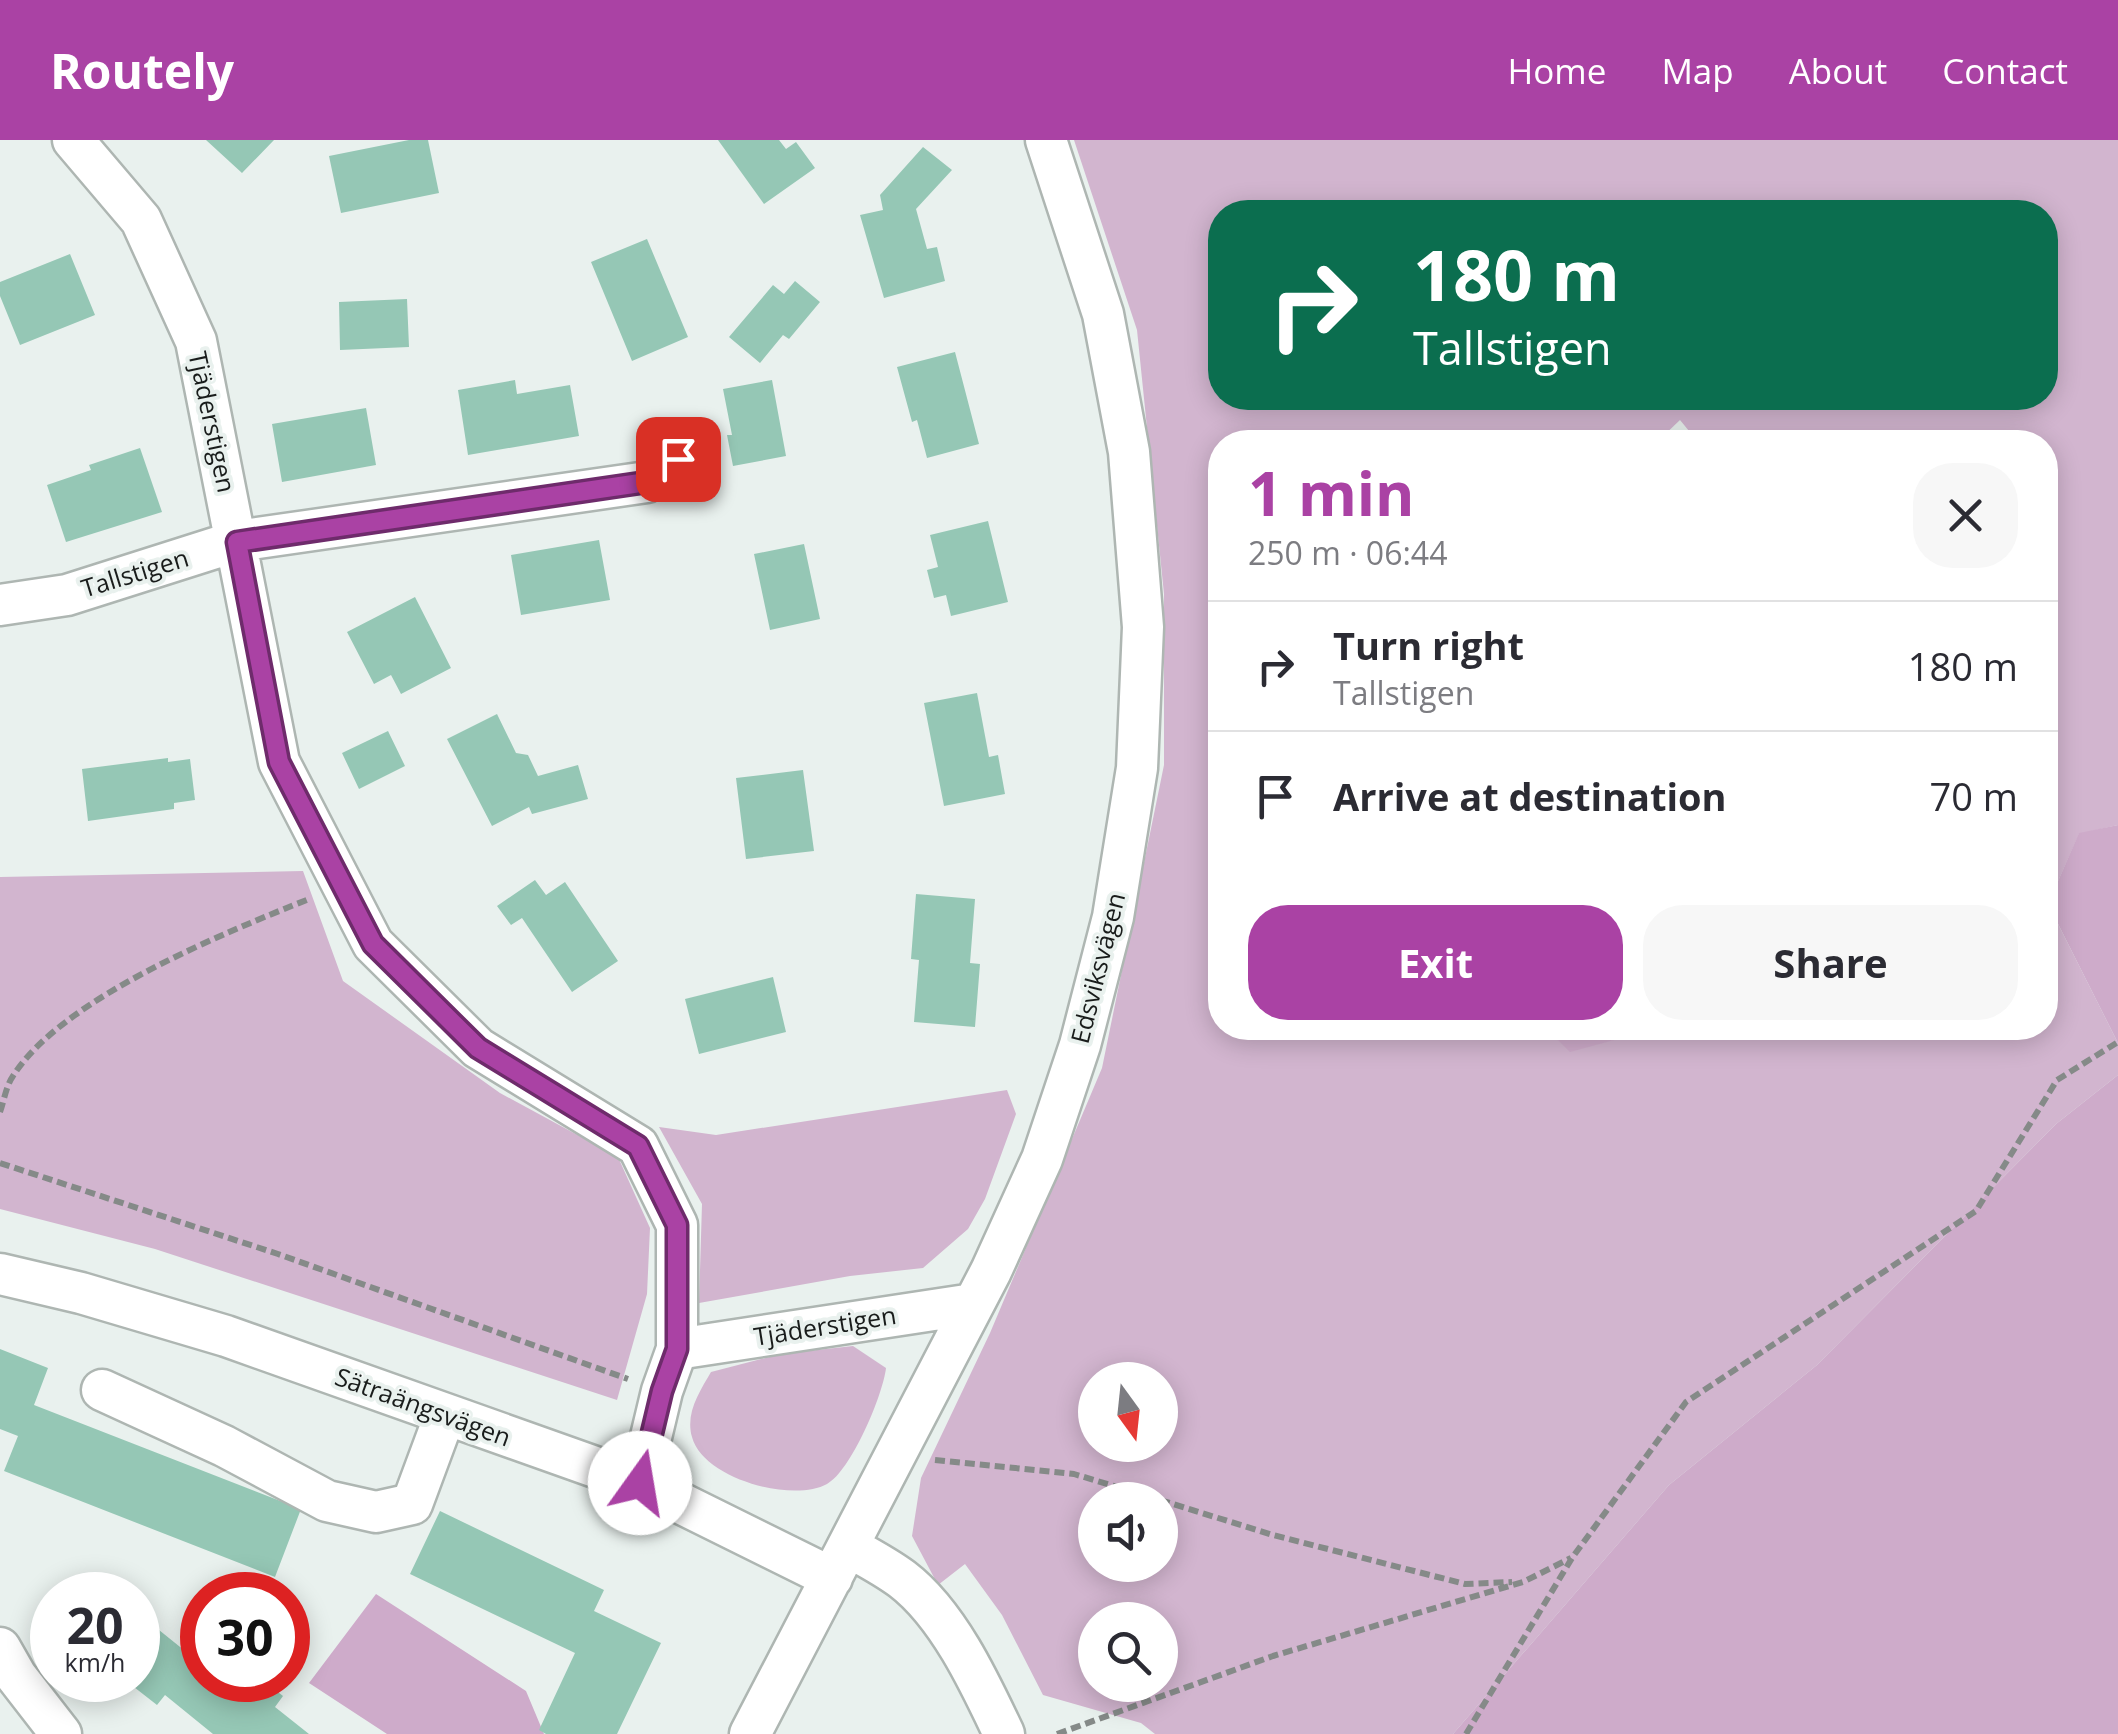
<!DOCTYPE html>
<html lang="en">
<head>
<meta charset="utf-8">
<style>
  :root { --surface:#fff; --page:#f7f7f7; --text:#2b2b33; --muted:#7c7c81; --line:#e1e1e2; --accent:#aa42a4 }
  body { margin:0; font-family:"Open Sans",sans-serif; background:var(--page); color:var(--text); height:100vh; display:flex; flex-direction:column; font-size:38px; white-space:nowrap }
  * { box-sizing:border-box; margin:0 }
  p { font-size:32px; color:var(--muted) }
  .icon { flex:none; width:55px; height:55px; fill:none; stroke:currentColor; stroke-width:2; stroke-linecap:round; stroke-linejoin:round }
  .map { position:relative; flex:1; overflow:hidden }
  .drawer { position:absolute; left:1208px; top:290px; width:850px; height:610px; display:flex; flex-direction:column; background:var(--surface); border-radius:40px; box-shadow:0 5px 25px #0003 }
  .drawer>* { flex:none }
  .top-card { position:absolute; left:1208px; top:60px; width:850px; height:210px; border-radius:40px; box-shadow:0 5px 25px #0003; background:#0b6e4f; color:#fff; overflow:hidden }
  .needle { width:65px; rotate:165deg }
  .fabs { position:absolute; left:1078px; top:1222px; display:grid; gap:20px }
  .fabs a { display:grid; place-items:center; width:100px; height:100px; border-radius:50%; background:var(--surface); box-shadow:0 5px 25px #0003; font-size:50px }
  .speed { position:absolute; left:30px; top:1432px; display:flex; gap:20px; font-size:50px; font-weight:700; text-align:center }
  .speed>* { display:grid; place-content:center; width:130px; height:130px; border-radius:50%; background:var(--surface); box-shadow:0 5px 25px #0003; line-height:1 }
  .speed small { font-size:25px; font-weight:400 }
  .speed .limit { border:15px solid #d22; background:#fff; color:#111 }
  .pin { position:absolute; display:grid; place-items:center; width:85px; height:85px; color:#fff; margin:-42px; border-radius:20px; box-shadow:0 5px 15px #0006 }
  .me { position:absolute; width:110px; margin:-55px; rotate:13deg; stroke-linejoin:round; filter:drop-shadow(0 0 8px #0008) }
  .turn { display:flex; align-items:center; gap:35px; height:210px; padding:0 40px; font-size:45px }
  .turn .icon { width:130px; height:130px; stroke-width:2.5 }
  .turn b { display:block; font-size:70px; line-height:85px }
  .round { display:grid; place-items:center; flex:none; width:105px; height:105px; border-radius:40px; background:var(--page) }
  .overview { display:flex; align-items:center; justify-content:space-between; height:170px; padding:0 40px }
  h1 { font-size:60px; font-weight:700; line-height:75px; color:var(--accent) }
  .primary-button { display:flex; gap:20px; margin-top:auto; padding:20px 40px }
  .primary-button a { flex:1; height:115px; border-radius:40px; background:var(--accent); color:#fff; font-size:40px; font-weight:700; line-height:115px; text-align:center }
  .primary-button a+a { background:var(--page); color:var(--text) }
  ul { padding:0; list-style:none }
  li { display:flex; align-items:center; gap:30px; height:130px; padding:0 40px; border-top:2px solid var(--line) }
  li div { flex:1 }
  li b { display:block; font-size:38px }
  li em { font-style:normal }
  header { display:flex; align-items:center; gap:60px; box-sizing:border-box; height:140px; padding:0 50px; background:var(--accent); color:#fff }
  header strong { font-size:48px }
  nav { display:flex; gap:55px; margin-inline-start:auto; font-size:35px }
  .map>svg:first-child { display:block }
</style>
</head>
<body>
<header>
<strong>Routely</strong>
<nav><a>Home</a><a>Map</a><a>About</a><a>Contact</a></nav>
</header>
<div class="map">
<svg width="2118" height="1594" viewBox="0 0 2118 1594">
  <rect width="100%" height="100%" fill="#e9f1ee"/>
  <!-- green -->
  <path fill="#d2b5cf" fill-rule="evenodd" d="M 1074,0 L 2118,0 L 2118,685 L 2079,694 L 2048,764 L 2118,903 L 2118,935 L 2056,984 L 1817,1225 L 1669,1345 L 1453,1594 L 1155,1594 L 1141,1583 L 1043,1555 L 1002,1475 L 965,1424 L 938,1445 L 912,1396 L 921,1338 L 990,1193 L 1102,928 L 1164,625 L 1164,454 L 1137,190 ZM 1220,72 L 2045,72 L 2045,258 L 1220,258 ZM 1680,280 L 1698,302 L 2045,302 L 2045,888 L 1659,888 L 1570,911 L 1545,888 L 1220,888 L 1220,302 L 1657,302 ZM 1095,1240 L 1160,1240 L 1160,1305 L 1095,1305 ZM 1095,1360 L 1160,1360 L 1160,1425 L 1095,1425 ZM 1095,1480 L 1160,1480 L 1160,1545 L 1095,1545 Z
    M 303,731 L 343,841 L 500,953 L 618,1017 L 650,1088 L 647,1154 L 617,1260 L 155,1109 L 0,1069 L 0,737 Z
    M 1007,950 L 1016,974 L 985,1059 L 968,1089 L 923,1128 L 850,1136 L 699,1163 L 702,1064 L 659,987 L 716,995 Z
    M 853,1206 L 886,1228 C 883,1255 851,1331 827,1344 C 793,1363 703,1339 692,1297 C 685,1273 700,1251 711,1232 L 781,1214 Z"/>
  <!-- forest -->
  <path fill="#ceabca" d="M 2118,685 L 2118,903 L 2048,764 L 2079,693 Z
    M 1545,888 L 1659,888 L 1570,912 Z
    M 2118,935 L 2118,1594 L 1453,1594 L 1669,1345 L 1817,1225 L 2056,984 Z
    M 376,1454 L 526,1551 L 544,1594 L 387,1594 L 309,1543 Z"/>
  <!-- building -->
  <path fill="#95c7b5" d="M 206,0 L 274,0 L 242,33 Z
    M 409,0 L 428,0 L 439,53 L 341,73 L 329,16 Z
    M 718,0 L 779,0 L 786,9 L 796,2 L 815,28 L 764,64 Z
    M 923,7 L 952,30 L 916,69 L 927,109 L 937,107 L 945,141 L 884,158 L 860,75 L 883,70 L 880,55 Z
    M 647,99 L 688,197 L 632,221 L 591,122 Z
    M 70,114 L 95,175 L 20,205 L 0,156 L 0,142 Z
    M 795,141 L 820,162 L 789,199 L 783,195 L 760,223 L 729,197 L 773,145 L 784,154 Z
    M 407,159 L 409,207 L 340,210 L 339,162 Z
    M 955,212 L 979,304 L 927,318 L 917,280 L 912,282 L 897,227 Z
    M 515,240 L 517,254 L 570,245 L 579,296 L 468,315 L 458,250 Z
    M 772,240 L 786,316 L 733,326 L 727,295 L 732,295 L 723,249 Z
    M 366,268 L 376,325 L 282,342 L 272,284 Z
    M 140,308 L 162,372 L 66,402 L 47,345 L 91,330 L 89,325 Z
    M 988,381 L 1008,462 L 951,476 L 946,455 L 934,458 L 927,430 L 938,427 L 930,395 Z
    M 599,400 L 610,460 L 521,475 L 511,415 Z
    M 804,404 L 820,479 L 770,490 L 754,414 Z
    M 415,457 L 451,528 L 401,554 L 391,535 L 374,544 L 347,492 Z
    M 977,553 L 989,617 L 998,615 L 1005,654 L 944,666 L 924,563 Z
    M 497,574 L 516,613 L 528,615 L 538,636 L 578,625 L 588,659 L 532,674 L 529,667 L 492,686 L 447,599 Z
    M 388,591 L 405,626 L 359,649 L 342,613 Z
    M 168,618 L 168,622 L 190,619 L 195,660 L 174,663 L 174,669 L 88,681 L 82,629 Z
    M 803,630 L 814,711 L 746,719 L 736,638 Z
    M 535,740 L 546,755 L 565,742 L 618,821 L 572,852 L 522,778 L 511,785 L 497,766 Z
    M 916,754 L 975,759 L 970,823 L 980,824 L 975,887 L 914,882 L 919,820 L 911,819 Z
    M 773,837 L 786,892 L 699,914 L 685,859 Z
    M 0,1209 L 48,1228 L 34,1265 L 301,1369 L 275,1437 L 4,1331 L 18,1296 L 0,1289 Z
    M 440,1371 L 604,1450 L 594,1471 L 661,1503 L 617,1594 L 546,1594 L 539,1590 L 575,1513 L 410,1434 Z
    M 138,1473 L 190,1515 L 202,1499 L 202,1540 L 263,1540 L 283,1556 L 275,1567 L 309,1594 L 213,1594 L 165,1555 L 157,1565 L 125,1540 L 138,1540 Z"/>
  <g fill="none" stroke-linecap="round" stroke-linejoin="round">
    <defs>
      <path id="minor" d="M 73,0 L 141,80 L 196,201 L 279,622 L 373,804 L 478,908 L 638,1006 L 677,1085 L 677,1209 L 662,1251 L 640,1343
        M 0,465 L 67,455 L 237,401 L 647,342 L 678,319
        M 0,1134 L 81,1153 L 226,1196 L 640,1343 L 832,1438
        M 677,1209 L 973,1164
        M 102,1250 L 224,1306 L 327,1361 L 376,1372 L 412,1364 L 445,1275
        M 849,1407 C 867,1417 886,1427 902,1439 C 948,1474 980,1543 1004,1594
        M 0,1508 L 16,1536 L 61,1594
        M 750,1594 L 991,1131 L 1042,1019 L 1080,905 L 1113,777 L 1137,628 L 1143,487 L 1129,312 L 1103,174 L 1046,0"/>
    </defs>
    <!-- minor casing -->
    <use href="#minor" stroke="#aeb6b2" stroke-width="45"/>
    <!-- path -->
    <path stroke="#858a88" stroke-width="6" stroke-dasharray="10 5" stroke-linecap="butt" d="M 0,972 C 4,961 6,946 13,936 C 62,858 224,793 309,759
      M 0,1023 L 278,1114 L 628,1239
      M 935,1320 L 1074,1334 L 1160,1360
      M 1160,1360 L 1273,1395 L 1465,1444 L 1512,1442
      M 1057,1594 L 1273,1516 L 1523,1442 L 1571,1418
      M 1466,1594 L 1572,1418 L 1686,1262 L 1976,1071 L 2057,940 L 2118,902"/>
    <!-- minor -->
    <use href="#minor" stroke="#fff" stroke-width="40"/>
  </g>
  <g fill="none" stroke-linecap="round" stroke-linejoin="round">
    <defs>
      <path id="route" d="M 640,1343 L 662,1251 L 677,1209 L 677,1085 L 638,1006 L 478,908 L 373,804 L 279,622 L 237,402 L 647,342 L 678,319"/>
    </defs>
    <!-- route casing -->
    <use href="#route" stroke="#6e2b6b" stroke-width="25"/>
    <!-- route -->
    <use href="#route" stroke="#aa42a4" stroke-width="18"/>
  </g>
  <g text-anchor="middle" stroke-width="8" stroke-linejoin="round" paint-order="stroke">
    <!-- street labels -->
    <g font-size="25" fill="#191c1b" stroke="#e9f1ee">
      <text transform="translate(212 282) rotate(78)" y="9">Tjäderstigen</text>
      <text transform="translate(135 433) rotate(-17)" y="9">Tallstigen</text>
      <text transform="translate(1098 828) rotate(-76)" y="9">Edsviksvägen</text>
      <text transform="translate(825 1186) rotate(-9)" y="9">Tjäderstigen</text>
      <text transform="translate(423 1267) rotate(20)" y="9">Sätraängsvägen</text>
    </g>
  </g>
</svg>
<div class="fabs">
<a><svg class="needle" viewBox="-14 -14 28 28"><path d="M0-13l5 13h-10z" fill="#e53935"/><path d="M0 13l5-13h-10z" fill="#7c7c81"/></svg></a>
<a><svg class="icon" aria-label="sound" viewBox="0 0 24 24"><path d="M4 9h4l5-4v14l-5-4H4zM17 9q2 3 0 6"/></svg></a>
<a><svg class="icon" aria-label="search" viewBox="0 0 24 24"><circle cx="10" cy="10" r="6"/><path d="M15 15l6 6"/></svg></a>
</div>
<div class="speed"><div>20<small>km/h</small></div><div class="limit">30</div></div>
<div class="pin" style="left:678px;top:319px;background:#d93025"><svg class="icon" aria-label="arrive" viewBox="0 0 24 24"><path d="M6 21V4h12l-3 4 3 4H6"/></svg></div>
<svg class="me" style="left:640px;top:1343px" viewBox="-20 -20 40 40"><circle r="19" fill="#fff"/><path d="M0-13L10 11 0 6-10 11z" fill="#aa42a4"/></svg>
<div class="top-card">
<div class="turn"><svg class="icon" aria-label="right" viewBox="0 0 24 24"><path d="M7 20v-9h11M14 6l5 5-5 5"/></svg><div><b>180 m</b>Tallstigen</div></div>
</div>
<section class="drawer">
<div class="overview"><div><h1>1 min</h1><p>250 m · 06:44</p></div><a class="round"><svg class="icon" aria-label="close" viewBox="0 0 24 24"><path d="M6 6l12 12M18 6L6 18"/></svg></a></div>
<ul>
<li><svg class="icon" aria-label="right" viewBox="0 0 24 24"><path d="M7 20v-9h11M14 6l5 5-5 5"/></svg><div><b>Turn right</b><p>Tallstigen</p></div><em>180 m</em></li>
<li><svg class="icon" aria-label="arrive" viewBox="0 0 24 24"><path d="M6 21V4h12l-3 4 3 4H6"/></svg><div><b>Arrive at destination</b></div><em>70 m</em></li>
</ul>
<div class="primary-button"><a>Exit</a><a>Share</a></div>
</section>
</div>
</body>
</html>
